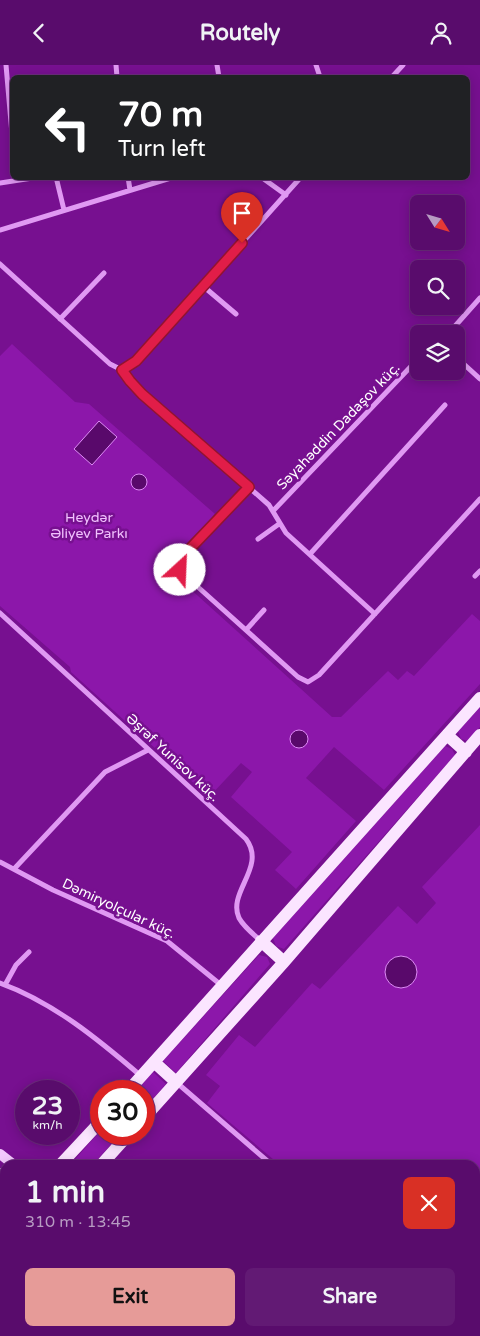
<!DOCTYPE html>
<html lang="en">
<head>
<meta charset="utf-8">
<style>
  :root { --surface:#590c6c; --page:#621a74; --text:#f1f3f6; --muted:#b79bc2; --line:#6e2c7f; --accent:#e69b98 }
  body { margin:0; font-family:"Varela Round",sans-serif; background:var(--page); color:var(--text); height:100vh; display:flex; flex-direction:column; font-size:19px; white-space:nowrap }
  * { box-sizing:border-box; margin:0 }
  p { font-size:16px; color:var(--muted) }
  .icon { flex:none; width:28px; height:28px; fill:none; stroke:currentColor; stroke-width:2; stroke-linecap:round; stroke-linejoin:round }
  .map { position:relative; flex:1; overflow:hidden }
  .panel { position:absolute; left:0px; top:1095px; width:480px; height:176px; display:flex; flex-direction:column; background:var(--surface); border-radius:15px 15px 0 0; box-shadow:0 2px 12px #0003,0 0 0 1px var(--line) }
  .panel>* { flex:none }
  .guide { position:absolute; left:10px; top:10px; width:460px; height:105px; border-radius:8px; box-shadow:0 2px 12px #0003,0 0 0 1px var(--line); background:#202124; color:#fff; overflow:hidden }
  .needle { width:32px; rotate:127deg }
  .controls { position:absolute; left:410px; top:130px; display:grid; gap:10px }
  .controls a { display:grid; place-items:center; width:55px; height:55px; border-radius:8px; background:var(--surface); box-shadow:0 2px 12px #0003,0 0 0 1px var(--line); font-size:25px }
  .speed { position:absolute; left:15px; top:1015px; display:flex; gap:10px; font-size:25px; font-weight:700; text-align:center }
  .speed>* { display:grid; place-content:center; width:65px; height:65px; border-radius:50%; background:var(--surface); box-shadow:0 2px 12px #0003,0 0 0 1px var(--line); line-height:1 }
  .speed small { font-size:12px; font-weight:400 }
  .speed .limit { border:8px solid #d22; background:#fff; color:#111 }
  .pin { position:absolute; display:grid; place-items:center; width:42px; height:42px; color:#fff; margin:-51px -21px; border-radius:50% 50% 50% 0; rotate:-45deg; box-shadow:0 0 5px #0007 }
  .pin .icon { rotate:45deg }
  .me { position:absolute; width:55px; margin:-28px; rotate:25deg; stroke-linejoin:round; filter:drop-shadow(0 0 4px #0008) }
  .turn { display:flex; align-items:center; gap:18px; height:105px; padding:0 25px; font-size:22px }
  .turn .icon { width:65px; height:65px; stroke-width:2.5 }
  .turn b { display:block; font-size:35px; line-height:42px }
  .round { display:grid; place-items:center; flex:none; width:52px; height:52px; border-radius:8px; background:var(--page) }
  .summary { display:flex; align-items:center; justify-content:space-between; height:85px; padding:0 25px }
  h1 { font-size:30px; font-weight:800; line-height:38px }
  .button { display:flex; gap:10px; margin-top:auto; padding:10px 25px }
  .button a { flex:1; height:58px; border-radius:8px; background:var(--accent); color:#111; font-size:20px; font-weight:800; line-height:58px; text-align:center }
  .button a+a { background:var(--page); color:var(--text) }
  header { display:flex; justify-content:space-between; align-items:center; height:65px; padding:0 25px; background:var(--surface); font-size:22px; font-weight:800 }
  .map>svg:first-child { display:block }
</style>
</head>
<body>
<header><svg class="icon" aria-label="back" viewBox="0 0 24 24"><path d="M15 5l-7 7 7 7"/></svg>Routely<svg class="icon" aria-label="person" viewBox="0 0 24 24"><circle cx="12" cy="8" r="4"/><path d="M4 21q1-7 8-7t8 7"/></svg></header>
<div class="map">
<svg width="480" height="1271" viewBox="0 0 480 1271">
  <rect width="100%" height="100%" fill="#771090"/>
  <!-- green -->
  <path fill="#8c17aa" d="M 12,279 L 75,337 L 89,339 L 215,449 L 167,503 L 332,652 L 341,652 L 388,606 L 398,615 L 407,606 L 414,611 L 472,549 L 480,556 L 480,619 L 384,725 L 334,682 L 306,713 L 356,756 L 296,824 L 275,805 L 292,787 L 231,732 L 252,707 L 241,698 L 209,732 L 71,607 L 70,602 L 0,541 L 0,291 Z
    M 480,642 L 480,662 L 468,676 L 461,674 L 458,666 Z
    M 445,681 L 452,684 L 455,690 L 284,884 L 276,881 L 273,873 Z
    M 480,760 L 480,1270 L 475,1265 L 475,1100 L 280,1100 L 207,1038 L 220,1021 L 206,1010 L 239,970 L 255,982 L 312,918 L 320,924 L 398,841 L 417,859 L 436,838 L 422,822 Z
    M 259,890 L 267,892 L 270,899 L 176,1008 L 163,996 Z
    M 153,1007 L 166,1019 L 144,1044 L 144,1026 L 136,1026 Z
    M 101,1065 L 101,1069 L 121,1069 L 92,1100 L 70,1100 Z
    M 33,1266 L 103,1266 L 105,1271 L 35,1271 Z"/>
  <!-- water -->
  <path fill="#59096b" stroke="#df8bf7" d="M 99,356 L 117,372 L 92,400 L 74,384 Z
    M131 417a8 8 0 1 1 16 0a8 8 0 1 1-16 0Z
    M290 674a9 9 0 1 1 18 0a9 9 0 1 1-18 0Z
    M385 907a16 16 0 1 1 32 0a16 16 0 1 1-32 0Z"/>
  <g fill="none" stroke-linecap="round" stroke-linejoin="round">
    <!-- street -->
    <path stroke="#e099f3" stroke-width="5" d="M 6,0 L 12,69
      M 116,0 L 117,12
      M 217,0 L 219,12
      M 316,0 L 320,12
      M 392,12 L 403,0
      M 56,112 L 64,145
      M 128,112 L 130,125
      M 261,112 L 286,130
      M 0,118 L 39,112
      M 0,165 L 174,112
      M 0,199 L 110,299 L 122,305 L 136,296 L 301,112
      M 203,221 L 236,249
      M 60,254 L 104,208
      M 448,269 L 480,233
      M 456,292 L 480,314
      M 122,305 L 129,316 L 143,329 L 269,440 L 286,468 L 375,549
      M 249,422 L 183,491 L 179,500 L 179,505 L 298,612 L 308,617 L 319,610 L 480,434
      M 273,446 L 419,293
      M 258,474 L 279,459
      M 310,489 L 445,340
      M 160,490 L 179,500
      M 475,511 L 480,506
      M 0,548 L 246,774 C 267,802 227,827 239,853 C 244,862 253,869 261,876
      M 246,565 L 264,545
      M 0,797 L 53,825 L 167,876 L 221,920
      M 14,804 L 105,707 L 148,685
      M 0,918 C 53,937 99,975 141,1011
      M 5,920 L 16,900 L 29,887
      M 176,1017 L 272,1100
      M 466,1266 L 472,1271"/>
    <!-- secondary -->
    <path stroke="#f3c9fd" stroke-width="10" d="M 0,1089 L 14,1100
      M 0,1108 L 5,1112
      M 0,1163 L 5,1158
      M 0,1198 L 5,1194"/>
    <!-- primary -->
    <path stroke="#fbe5ff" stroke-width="12" d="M 447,670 L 466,687
      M 261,876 L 284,897
      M 154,997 L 176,1017
      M 128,1026 L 480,633
      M 144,1053 L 284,897 L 480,670
      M 60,1100 L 101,1056
      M 101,1100 L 129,1069
      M 126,1266 L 129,1271
      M 143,1266 L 145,1271"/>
  </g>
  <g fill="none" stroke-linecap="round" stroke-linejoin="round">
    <defs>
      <path id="route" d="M 180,505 L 178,500 L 183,491 L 249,422 L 142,329 L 130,316 L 122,305 L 136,296 L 242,178"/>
    </defs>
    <!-- route casing -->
    <use href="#route" stroke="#92132f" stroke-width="12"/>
    <!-- route -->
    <use href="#route" stroke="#e11d48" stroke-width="9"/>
  </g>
  <g text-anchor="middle" stroke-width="5" stroke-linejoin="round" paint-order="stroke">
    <!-- street labels -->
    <g font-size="14" fill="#fff" stroke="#771090">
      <text transform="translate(338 361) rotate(-46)" y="5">Səyahəddin Dadaşov küç.</text>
      <text transform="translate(173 692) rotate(43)" y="5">Əşrəf Yunisov küç.</text>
      <text transform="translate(119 843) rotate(25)" y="5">Dəmiryolçular küç.</text>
    </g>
    <!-- park labels -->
    <g font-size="14" fill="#f1c1fe" stroke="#771090">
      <text x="89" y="457">Heydər<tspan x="89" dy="16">Əliyev Parkı</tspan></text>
    </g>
  </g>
</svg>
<div class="controls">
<a><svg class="needle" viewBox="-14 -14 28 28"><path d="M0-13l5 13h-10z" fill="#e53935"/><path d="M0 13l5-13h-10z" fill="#b79bc2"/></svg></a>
<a><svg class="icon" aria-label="search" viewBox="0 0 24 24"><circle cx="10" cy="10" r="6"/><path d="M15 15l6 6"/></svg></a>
<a><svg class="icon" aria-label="layers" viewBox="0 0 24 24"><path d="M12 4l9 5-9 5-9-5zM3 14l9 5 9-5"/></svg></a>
</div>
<div class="speed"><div>23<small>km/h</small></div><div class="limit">30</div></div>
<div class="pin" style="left:242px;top:178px;background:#d93025"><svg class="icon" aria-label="arrive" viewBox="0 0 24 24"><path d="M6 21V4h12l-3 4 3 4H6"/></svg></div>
<svg class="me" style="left:180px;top:505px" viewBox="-20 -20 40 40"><circle r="19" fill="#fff"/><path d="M0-13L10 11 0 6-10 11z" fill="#e11d48"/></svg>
<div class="guide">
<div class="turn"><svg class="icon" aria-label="left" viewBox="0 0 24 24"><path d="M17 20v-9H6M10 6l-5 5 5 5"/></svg><div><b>70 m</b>Turn left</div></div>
</div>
<section class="panel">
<div class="summary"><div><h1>1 min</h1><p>310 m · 13:45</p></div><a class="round" style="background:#d93025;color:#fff"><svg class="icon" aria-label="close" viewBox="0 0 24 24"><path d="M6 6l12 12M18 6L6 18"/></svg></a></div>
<div class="button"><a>Exit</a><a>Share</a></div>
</section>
</div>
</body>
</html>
